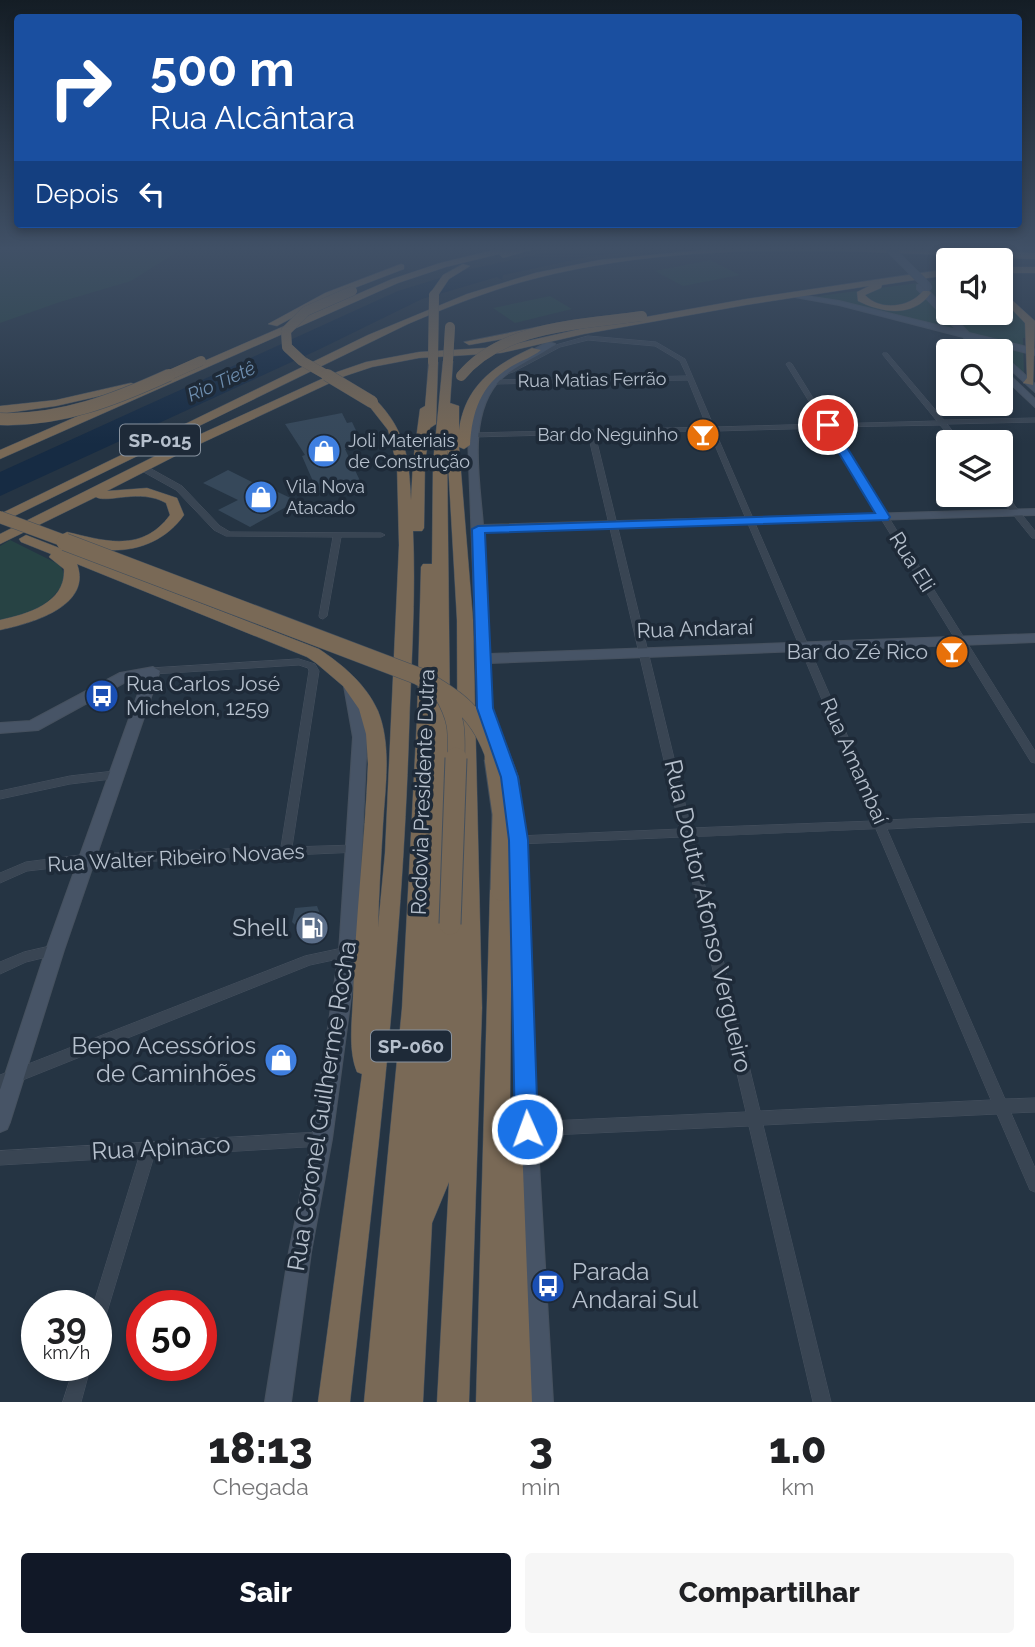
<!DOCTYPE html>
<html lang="pt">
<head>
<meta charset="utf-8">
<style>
  :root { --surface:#fff; --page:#f6f6f6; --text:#202124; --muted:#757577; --accent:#111827 }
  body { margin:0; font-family:Raleway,sans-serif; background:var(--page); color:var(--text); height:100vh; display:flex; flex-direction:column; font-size:26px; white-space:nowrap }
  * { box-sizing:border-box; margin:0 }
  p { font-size:23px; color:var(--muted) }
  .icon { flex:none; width:38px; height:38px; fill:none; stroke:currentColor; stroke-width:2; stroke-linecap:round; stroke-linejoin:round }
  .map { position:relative; height:1402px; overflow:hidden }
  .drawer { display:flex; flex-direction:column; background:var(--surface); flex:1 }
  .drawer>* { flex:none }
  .hud { position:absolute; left:14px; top:14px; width:1008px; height:214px; border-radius:7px; box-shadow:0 4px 10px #0003; background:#1a4fa0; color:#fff; overflow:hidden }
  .controls { position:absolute; left:936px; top:248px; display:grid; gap:14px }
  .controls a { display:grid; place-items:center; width:77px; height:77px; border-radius:7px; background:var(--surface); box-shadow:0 4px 10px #0003; font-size:35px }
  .speed { position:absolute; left:21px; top:1290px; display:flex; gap:14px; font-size:35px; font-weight:700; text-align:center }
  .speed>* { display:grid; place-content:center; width:91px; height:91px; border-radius:50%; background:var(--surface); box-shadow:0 4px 10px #0003; line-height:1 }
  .speed small { font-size:18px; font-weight:400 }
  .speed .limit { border:10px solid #d22; background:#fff; color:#111 }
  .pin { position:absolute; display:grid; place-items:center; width:60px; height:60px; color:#fff; margin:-30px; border:4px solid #fff; border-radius:50%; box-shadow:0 2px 7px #0007 }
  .me { position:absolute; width:77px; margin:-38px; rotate:358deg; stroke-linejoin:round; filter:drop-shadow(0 0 5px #0008) }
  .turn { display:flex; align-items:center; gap:24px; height:147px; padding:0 21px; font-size:32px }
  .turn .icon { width:91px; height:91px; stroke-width:2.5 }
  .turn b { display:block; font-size:49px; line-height:60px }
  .then { display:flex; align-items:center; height:66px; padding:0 21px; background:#0003; gap:14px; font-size:26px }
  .eta { display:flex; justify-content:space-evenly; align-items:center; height:119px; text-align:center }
  .eta b { font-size:42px; font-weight:800; line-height:49px }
  .action { display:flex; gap:14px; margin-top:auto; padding:14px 21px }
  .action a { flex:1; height:80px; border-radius:7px; background:var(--accent); color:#fff; font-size:28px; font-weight:800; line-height:80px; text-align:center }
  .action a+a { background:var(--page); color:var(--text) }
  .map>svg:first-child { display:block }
</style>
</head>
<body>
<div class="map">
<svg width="1035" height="1402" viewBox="0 0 1035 1402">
  <rect width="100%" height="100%" fill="#253443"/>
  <!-- green -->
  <path fill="#274344" d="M 0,248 L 183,248 L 131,281 L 60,302 L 0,323 Z
    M 710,260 L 740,275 L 683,286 L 655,271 Z
    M 948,279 L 948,313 L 1001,313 L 1001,295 L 1035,330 L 1035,339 L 1023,338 L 1024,374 L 990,338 L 811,297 Z
    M 550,296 L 572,309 L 515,323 L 493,308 Z
    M 10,540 L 60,565 L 66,578 C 50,608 31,613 0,621 L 0,546 Z"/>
  <!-- water -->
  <path fill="#162b43" d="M 567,248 L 651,248 L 588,257 L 503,275 L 502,280 L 497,277 L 422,299 L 320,349 L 0,496 L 0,472 L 398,291 L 466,270 Z"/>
  <!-- building -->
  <path fill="#36485a" d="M 342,413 L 347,423 L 352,422 L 362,443 L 348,445 L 350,448 L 345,449 L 362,485 L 318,493 L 302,456 L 305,455 L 285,424 Z
    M 228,470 L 262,487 L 265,486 L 297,501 L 250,527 L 218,510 L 238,500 L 203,483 Z
    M 317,906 L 327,932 L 314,943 L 292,922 L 295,908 Z"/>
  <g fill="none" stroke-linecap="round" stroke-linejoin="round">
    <defs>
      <path id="street" d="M 588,336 L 656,342 L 685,359 L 714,427 L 823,424 L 786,364 L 789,362 L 792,364 L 829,424 L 937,421 L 883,355 L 883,353 L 887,353 L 944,420 L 1035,418 L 1035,422 L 947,424 L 962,443 L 955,443 L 940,425 L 832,427 L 1035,751 L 1035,763 L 1031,762 L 825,428 L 715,431 L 884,820 L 1035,814 L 1035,822 L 887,829 L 1005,1099 L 1035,1098 L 1035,1112 L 1011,1113 L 1035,1168 L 1035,1192 L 1030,1190 L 997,1114 L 763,1125 L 831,1402 L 813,1402 L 749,1126 L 527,1136 L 522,1134 L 520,1129 L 522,1124 L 527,1122 L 746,1112 L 682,837 L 518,844 L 514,843 L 512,840 L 514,837 L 518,836 L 680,829 L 588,434 L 473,437 L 470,435 L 473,433 L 707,427 L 688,380 L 494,384 L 491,382 L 494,380 L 687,376 L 680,361 L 655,346 L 588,340 L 560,347 L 513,372 L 503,375 L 500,373 L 556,345 ZM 709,431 L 873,821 L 691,828 L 595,434 ZM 876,829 L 991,1100 L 760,1111 L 693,837 Z
        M 140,466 L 146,466 L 182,486 L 220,526 L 230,532 L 381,533 L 385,535 L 381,537 L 341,537 L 327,616 L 323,619 L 320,618 L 319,616 L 333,537 L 226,536 L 214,530 L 176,490 L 140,470 Z
        M 1001,492 L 1004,492 L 1035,531 L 1035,538 L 1032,538 L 998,496 L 1001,495 Z
        M 299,659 L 315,664 L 319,671 L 292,847 L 354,845 L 358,846 L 360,849 L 358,852 L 88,864 L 27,871 L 0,883 L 0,873 L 26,862 L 88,854 L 281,847 L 309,671 L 308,668 L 299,665 L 153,674 L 148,671 L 153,668 Z
        M 116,771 L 120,772 L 121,775 L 120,778 L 70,784 L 0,799 L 0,791 L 70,776 Z
        M 55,945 L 59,946 L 61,950 L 59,954 L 26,962 L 0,974 L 0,962 L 24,952 Z
        M 348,947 L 352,948 L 354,952 L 352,956 L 310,965 L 0,1089 L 0,1075 L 305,956 Z
        M 322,1132 L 327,1134 L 329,1139 L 327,1144 L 322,1146 L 154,1156 L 104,1322 L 102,1328 L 96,1330 L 96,1306 L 93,1306 L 139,1157 L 0,1165 L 0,1151 Z
        M 75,1365 L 91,1365 L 81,1402 L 63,1402 Z"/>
      <path id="secondary" d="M 917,285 L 923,285 L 969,333 L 1035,349 L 1035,355 L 976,340 L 987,352 L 978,352 L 963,337 L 839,305 L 795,297 L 799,295 L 839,301 L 957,330 L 917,289 Z
        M 548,342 L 555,344 C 539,357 517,364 501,379 C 466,413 480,482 483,525 L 1035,509 L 1035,515 L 483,532 L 489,654 L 1035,634 L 1035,642 L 490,663 L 492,708 L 518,777 L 526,840 L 537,1129 L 553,1402 L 527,1402 L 517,1129 L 510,840 L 502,777 L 478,708 L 468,436 C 479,379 499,368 548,342 Z
        M 1001,353 L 1035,384 L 1035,392 L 1001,361 Z
        M 1001,367 L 1035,399 L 1035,407 L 1001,375 Z
        M 153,667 L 160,671 L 64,950 L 10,1122 L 7,1129 L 0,1132 L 0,1090 L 46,950 L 144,677 L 129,680 L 38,730 L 0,733 L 0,723 L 30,721 L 120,673 Z
        M 351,681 L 358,686 L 367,737 L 357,952 L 332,1139 L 311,1252 L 291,1402 L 265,1402 L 289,1252 L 312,1139 L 339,952 L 353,737 L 344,686 Z"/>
      <path id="highway" d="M 502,248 L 538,248 L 503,258 L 499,254 L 446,267 L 398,283 L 0,459 L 0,450 L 392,279 L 440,263 Z
        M 723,248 L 874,248 L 1035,253 L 1035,259 C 871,253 699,237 537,278 C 493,289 450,306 408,324 L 0,523 L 0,514 L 368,335 L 467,294 L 535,273 L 599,260 Z
        M 401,264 L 404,265 L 404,269 L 331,297 L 277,326 L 268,324 L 325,293 Z
        M 463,264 L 470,266 L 449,279 L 437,297 L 431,297 L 429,295 L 443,275 Z
        M 1001,267 L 1035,267 L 1035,273 L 1001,273 Z
        M 948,269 L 948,275 L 882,285 L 881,288 L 865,295 C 880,311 909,308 923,291 L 929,291 L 931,293 C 913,318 882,313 858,301 L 857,292 L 869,286 L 746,305 L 584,334 L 501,353 L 419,358 L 372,367 L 345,376 L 189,449 L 107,491 L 147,488 L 177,498 L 184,515 C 160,549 118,557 80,545 C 73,542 65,541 60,536 L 67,532 C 105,541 142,553 170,515 L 166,503 C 140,488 107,504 96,497 L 0,544 L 0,534 L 181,443 L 337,372 L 366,362 L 419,352 L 501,347 L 584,328 L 746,299 Z
        M 1001,290 L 1035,321 L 1033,385 L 1023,383 L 1027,378 L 1025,323 L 1001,298 Z
        M 942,297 L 948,300 L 948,306 L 937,300 Z
        M 1001,310 L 1005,313 L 1003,315 L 988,320 L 959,313 L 1001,313 Z
        M 538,327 L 543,330 L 542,332 L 469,345 L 464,342 Z
        M 532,348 L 541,350 C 533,357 522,360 512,366 C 481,384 472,411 470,445 L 464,449 L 459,447 L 473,620 L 482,1008 L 469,1402 L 437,1402 L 449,1182 L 432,1223 L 423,1402 L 364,1402 L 402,1008 L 417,718 L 421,567 L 423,564 L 432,564 L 433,463 L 443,361 L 448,358 L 453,361 L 450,403 L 459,406 L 459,430 C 465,386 494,365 532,348 ZM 447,445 L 457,620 L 458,918 L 446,916 L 450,716 Z
        M 429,360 L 438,362 L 436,424 L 430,428 L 425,462 L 424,528 L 422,531 L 413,531 C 416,598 411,666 409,732 C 402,958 375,1178 350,1402 L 318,1402 L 362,1074 L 357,1072 C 348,1051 352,1021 353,998 C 355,920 365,842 368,764 L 366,734 L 359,709 L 343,686 L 316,663 L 307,657 L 77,564 C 93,607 29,624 0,630 L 0,620 C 28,614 66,603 64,569 L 49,557 L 51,554 L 21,542 L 19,539 L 26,535 L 319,649 C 343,665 366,684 378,711 C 392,746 385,788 383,824 C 381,858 379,893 378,927 L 385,853 L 399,545 L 397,466 L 388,430 L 366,402 L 376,400 C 406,431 409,458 411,500 L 413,462 L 420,409 L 425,406 Z
        M 131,383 L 135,384 L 135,388 L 56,406 L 0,414 L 0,406 L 56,400 Z
        M 501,881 L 509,884 L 512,890 L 510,1105 L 517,1108 L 521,1117 L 532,1402 L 476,1402 L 490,890 L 493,884 Z"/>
    </defs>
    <!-- street casing -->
    <use href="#street" stroke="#46515f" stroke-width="1"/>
    <!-- secondary casing -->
    <use href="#secondary" stroke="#46515f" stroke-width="2"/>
    <!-- highway casing -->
    <use href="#highway" stroke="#44505d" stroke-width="1"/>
    <!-- street -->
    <use href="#street" fill="#394553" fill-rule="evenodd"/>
    <!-- secondary -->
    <use href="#secondary" fill="#475466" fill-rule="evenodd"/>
    <!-- highway -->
    <use href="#highway" fill="#796956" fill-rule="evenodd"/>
    <defs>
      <path id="secondary-bridge" d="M 889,248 L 928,287"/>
      <path id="highway-bridge-far3" d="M 448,361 L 450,327
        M 433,362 L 434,295
        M 461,376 C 503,325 581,325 642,316
        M 165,377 L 201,361
        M 330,377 L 302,361 L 287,347 L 286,331 L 306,311 L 352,291"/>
      <path id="highway-bridge-far2" d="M 327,375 L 372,402
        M 0,419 C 61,421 114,400 169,375
        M 0,517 L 70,543"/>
      <path id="highway-bridge-far1" d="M 65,542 L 418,676 C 458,698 480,714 495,759
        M 442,693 C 457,718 457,730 456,759"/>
      <path id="highway-bridge" d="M 495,758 L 503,814 L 501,890
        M 450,924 L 456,758"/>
    </defs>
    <!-- secondary-bridge casing -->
    <use href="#secondary-bridge" stroke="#46515f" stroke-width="9" stroke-linecap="butt"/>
    <!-- highway-bridge-far3 casing -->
    <use href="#highway-bridge-far3" stroke="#44505d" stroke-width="10" stroke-linecap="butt"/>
    <!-- highway-bridge-far2 casing -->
    <use href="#highway-bridge-far2" stroke="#44505d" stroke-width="13" stroke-linecap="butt"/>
    <!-- highway-bridge-far1 casing -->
    <use href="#highway-bridge-far1" stroke="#44505d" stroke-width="18" stroke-linecap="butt"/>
    <!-- highway-bridge casing -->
    <use href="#highway-bridge" stroke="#44505d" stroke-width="23" stroke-linecap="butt"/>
    <!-- secondary-bridge -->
    <use href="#secondary-bridge" stroke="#475466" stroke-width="8"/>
    <!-- highway-bridge-far3 -->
    <use href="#highway-bridge-far3" stroke="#796956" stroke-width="10"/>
    <!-- highway-bridge-far2 -->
    <use href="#highway-bridge-far2" stroke="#796956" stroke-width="12"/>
    <!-- highway-bridge-far1 -->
    <use href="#highway-bridge-far1" stroke="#796956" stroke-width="17"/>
    <!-- highway-bridge -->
    <use href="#highway-bridge" stroke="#796956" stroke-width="21"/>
  </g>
  <!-- sky -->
  <linearGradient id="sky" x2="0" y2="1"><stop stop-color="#141d25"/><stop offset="0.56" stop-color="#405066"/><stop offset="1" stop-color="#405066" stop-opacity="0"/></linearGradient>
  <rect width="1035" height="444" fill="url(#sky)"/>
  <!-- route -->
  <path fill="#1a73e8" stroke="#114b97" stroke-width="2" d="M 824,423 L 833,425 L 890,517 L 888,520 L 485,533 L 493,708 L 518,777 L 528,840 L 538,1129 L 535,1137 L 527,1141 L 518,1137 L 515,1129 L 509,840 L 501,777 L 477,708 L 472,529 L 478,526 L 875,513 L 822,425 Z"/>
  <!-- icons -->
  <defs>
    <symbol id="bar-disc" viewBox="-11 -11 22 22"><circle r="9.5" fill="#e8710a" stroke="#1e2a38"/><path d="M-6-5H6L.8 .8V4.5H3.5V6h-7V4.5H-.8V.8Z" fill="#fff"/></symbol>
    <symbol id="shop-disc" viewBox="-11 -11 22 22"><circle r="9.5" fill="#3f7fe0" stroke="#1e2a38"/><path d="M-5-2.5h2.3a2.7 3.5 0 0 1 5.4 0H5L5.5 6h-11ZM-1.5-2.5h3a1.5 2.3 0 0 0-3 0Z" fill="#fff"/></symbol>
    <symbol id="bus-disc" viewBox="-11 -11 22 22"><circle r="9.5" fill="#1a4fb4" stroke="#1e2a38"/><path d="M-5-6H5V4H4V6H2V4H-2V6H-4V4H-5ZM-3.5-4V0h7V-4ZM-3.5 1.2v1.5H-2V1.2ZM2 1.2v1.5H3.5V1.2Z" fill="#fff"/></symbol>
    <symbol id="fuel-disc" viewBox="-11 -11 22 22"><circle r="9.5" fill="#5c6f8a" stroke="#1e2a38"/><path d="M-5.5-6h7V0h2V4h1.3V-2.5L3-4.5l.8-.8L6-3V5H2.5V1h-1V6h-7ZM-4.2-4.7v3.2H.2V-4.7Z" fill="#fff"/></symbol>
  </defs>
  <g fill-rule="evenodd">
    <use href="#bar-disc" x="684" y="416" width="38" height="38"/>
    <use href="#shop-disc" x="305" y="432" width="38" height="38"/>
    <use href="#shop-disc" x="242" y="478" width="38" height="38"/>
    <use href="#bar-disc" x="933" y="633" width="38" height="38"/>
    <use href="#bus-disc" x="83" y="677" width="38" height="38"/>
    <use href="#fuel-disc" x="293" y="909" width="38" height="38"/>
    <use href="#shop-disc" x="262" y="1041" width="38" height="38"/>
    <use href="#bus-disc" x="529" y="1267" width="38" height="38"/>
  </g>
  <g text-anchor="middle" stroke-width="7" stroke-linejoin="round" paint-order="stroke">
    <!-- far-street labels -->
    <g font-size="18" fill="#b6c0cd" stroke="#1e2a38">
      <text transform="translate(592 380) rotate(-1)" y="6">Rua Matias Ferrão</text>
    </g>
    <!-- far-poi labels -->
    <g font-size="18" fill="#b6c0cd" stroke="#1e2a38" text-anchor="start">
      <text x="678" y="441" text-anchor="end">Bar do Neguinho</text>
      <text x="348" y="447">Joli Materiais<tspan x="348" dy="21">de Construção</tspan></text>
      <text x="286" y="493">Vila Nova<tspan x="286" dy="21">Atacado</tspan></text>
    </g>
    <!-- far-water labels -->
    <g font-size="19" font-style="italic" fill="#6d8dae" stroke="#1e2a38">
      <text transform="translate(221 381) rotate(-24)" y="7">Rio Tietê</text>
    </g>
    <!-- shield labels -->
    <g fill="#1e2a38" stroke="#8893a0" stroke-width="2">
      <rect x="120" y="424.5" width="80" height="31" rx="5"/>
      <rect x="371" y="1030.5" width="80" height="31" rx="5"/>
    </g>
    <g font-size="19" font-weight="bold" fill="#b6c0cd">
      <text x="160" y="447">SP-015</text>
      <text x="411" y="1053">SP-060</text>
    </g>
    <!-- street labels -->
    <g font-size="21" fill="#b6c0cd" stroke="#1e2a38">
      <text transform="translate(912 562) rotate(58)" y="7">Rua Eli</text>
      <text transform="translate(695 629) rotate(-2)" y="7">Rua Andaraí</text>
      <text transform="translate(854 761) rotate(66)" y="7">Rua Amambaí</text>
      <text transform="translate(423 792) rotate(-88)" y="7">Rodovia Presidente Dutra</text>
      <text transform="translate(176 858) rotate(-3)" y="7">Rua Walter Ribeiro Novaes</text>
    </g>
    <!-- poi labels -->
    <g font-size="21" fill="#b6c0cd" stroke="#1e2a38" text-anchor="end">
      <text x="928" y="659">Bar do Zé Rico</text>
      <text x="126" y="691" text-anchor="start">Rua Carlos José<tspan x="126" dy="24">Michelon, 1259</tspan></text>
    </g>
    <!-- near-street labels -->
    <g font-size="24" fill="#b6c0cd" stroke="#1e2a38">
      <text transform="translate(708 916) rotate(77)" y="8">Rua Doutor Afonso Vergueiro</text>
      <text transform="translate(322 1106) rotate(-81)" y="8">Rua Coronel Guilherme Rocha</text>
      <text transform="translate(161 1148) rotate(-3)" y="8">Rua Apinaco</text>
    </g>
    <!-- near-poi labels -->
    <g font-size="24" fill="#b6c0cd" stroke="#1e2a38" text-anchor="end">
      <text x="288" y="936">Shell</text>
      <text x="256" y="1054">Bepo Acessórios<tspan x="256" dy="28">de Caminhões</tspan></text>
      <text x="572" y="1280" text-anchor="start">Parada<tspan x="572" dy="28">Andarai Sul</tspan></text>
    </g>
  </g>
</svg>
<div class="controls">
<a><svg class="icon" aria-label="sound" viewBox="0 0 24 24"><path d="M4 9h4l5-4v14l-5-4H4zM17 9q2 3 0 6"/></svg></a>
<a><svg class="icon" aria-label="search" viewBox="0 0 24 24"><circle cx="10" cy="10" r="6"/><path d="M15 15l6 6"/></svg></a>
<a><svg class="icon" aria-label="layers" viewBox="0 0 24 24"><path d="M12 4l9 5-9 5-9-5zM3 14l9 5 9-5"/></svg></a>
</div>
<div class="speed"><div>39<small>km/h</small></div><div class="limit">50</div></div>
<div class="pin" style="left:828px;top:425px;background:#d93025"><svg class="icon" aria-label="arrive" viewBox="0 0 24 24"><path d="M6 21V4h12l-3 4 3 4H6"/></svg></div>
<svg class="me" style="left:527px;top:1129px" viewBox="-20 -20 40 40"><circle r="17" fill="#1a73e8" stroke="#fff" stroke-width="3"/><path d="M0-11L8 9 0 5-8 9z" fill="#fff"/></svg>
<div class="hud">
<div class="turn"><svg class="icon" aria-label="right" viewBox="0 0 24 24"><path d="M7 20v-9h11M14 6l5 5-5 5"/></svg><div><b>500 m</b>Rua Alcântara</div></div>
<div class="then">Depois<svg class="icon" aria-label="left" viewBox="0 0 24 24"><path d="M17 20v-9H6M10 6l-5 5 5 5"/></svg></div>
</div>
</div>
<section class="drawer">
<div class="eta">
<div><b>18:13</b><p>Chegada</p></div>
<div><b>3</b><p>min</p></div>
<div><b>1.0</b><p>km</p></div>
</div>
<div class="action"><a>Sair</a><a>Compartilhar</a></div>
</section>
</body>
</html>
